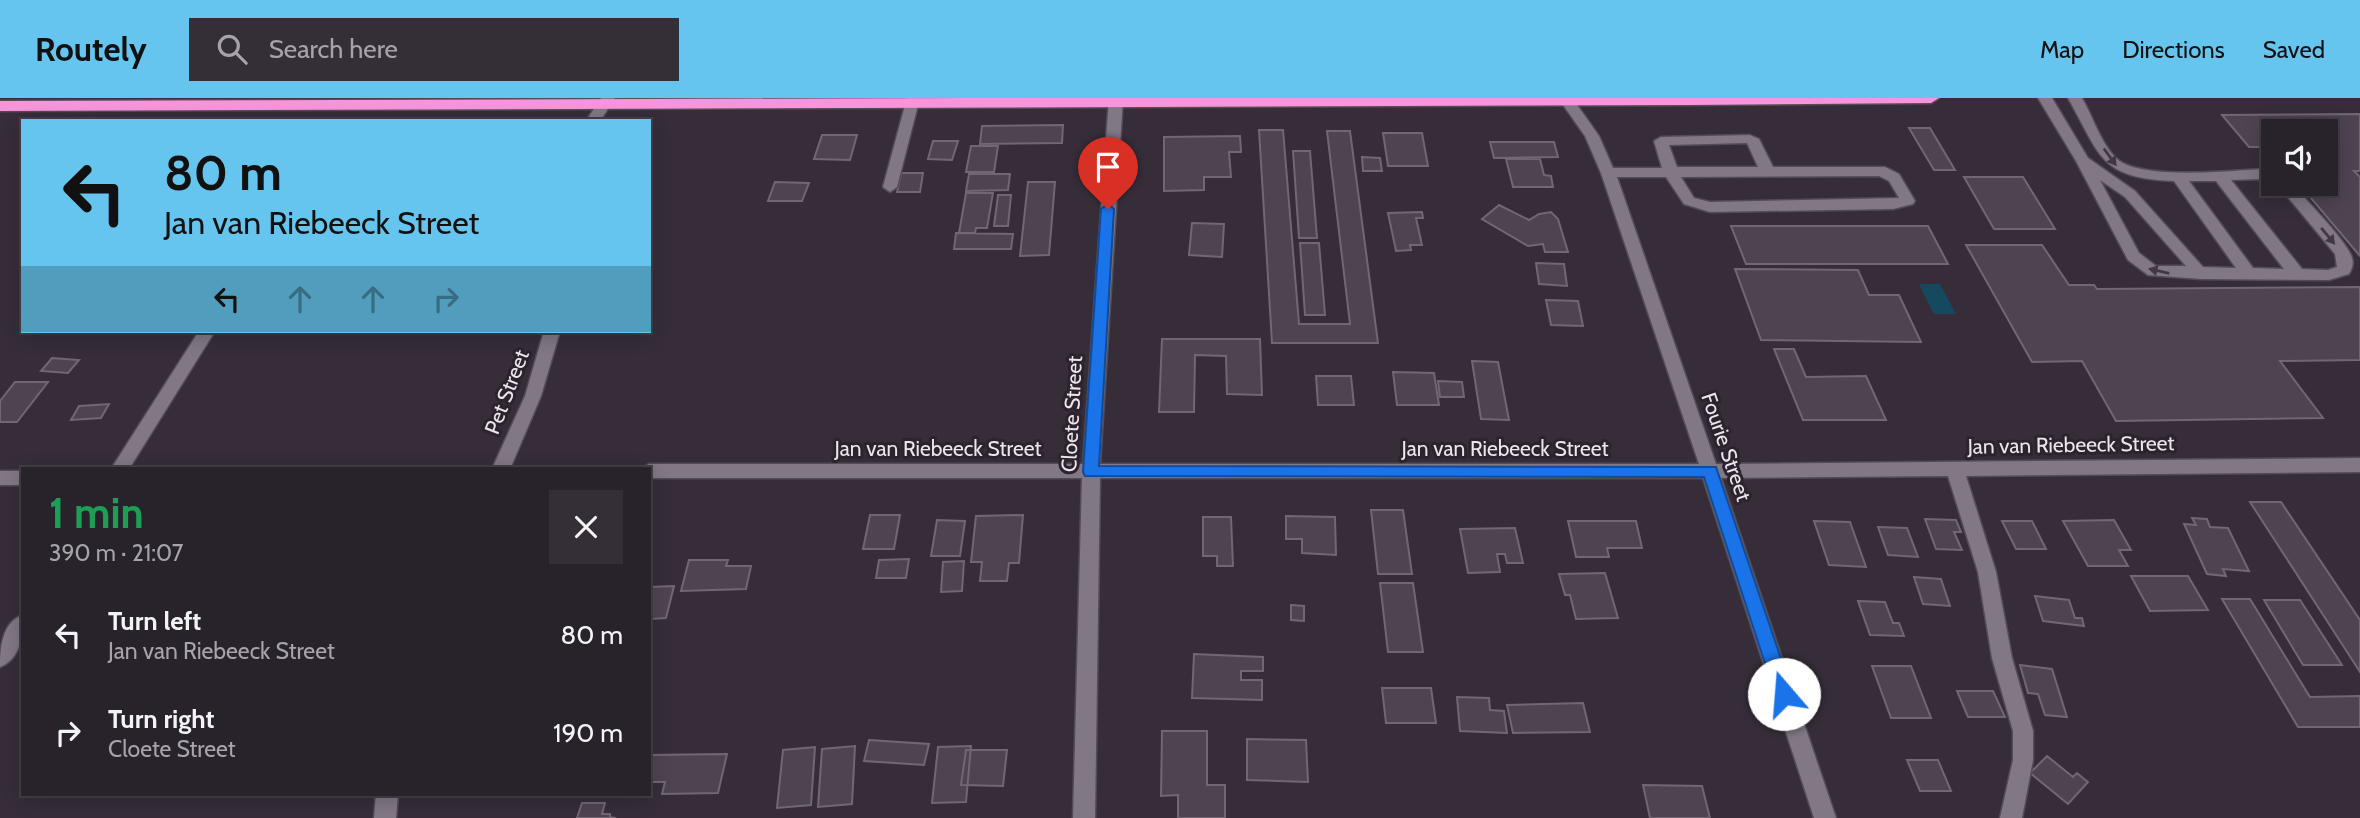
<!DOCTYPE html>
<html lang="en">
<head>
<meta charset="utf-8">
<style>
  :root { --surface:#28222b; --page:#342f37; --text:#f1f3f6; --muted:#a5a4a9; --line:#443f47; --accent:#65c5ee }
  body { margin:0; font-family:Cabin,sans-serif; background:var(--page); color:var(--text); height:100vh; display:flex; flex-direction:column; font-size:26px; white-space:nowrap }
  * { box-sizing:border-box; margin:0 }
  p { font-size:23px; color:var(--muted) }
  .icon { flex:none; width:38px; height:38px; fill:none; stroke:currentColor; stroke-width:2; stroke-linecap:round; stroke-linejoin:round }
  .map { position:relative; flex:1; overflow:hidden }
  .panel { position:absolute; left:21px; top:369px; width:630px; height:329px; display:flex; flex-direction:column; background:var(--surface); border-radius:0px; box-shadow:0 4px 18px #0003,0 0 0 2px var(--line) }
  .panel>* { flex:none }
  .banner { position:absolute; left:21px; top:21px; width:630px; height:214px; border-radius:0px; box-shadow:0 4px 18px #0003,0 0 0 2px var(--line); background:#65c5ee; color:#111; overflow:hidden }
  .buttons { position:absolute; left:2261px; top:21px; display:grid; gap:14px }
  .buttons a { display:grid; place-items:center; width:77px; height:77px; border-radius:0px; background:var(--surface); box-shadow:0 4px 18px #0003,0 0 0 2px var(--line); font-size:35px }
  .pin { position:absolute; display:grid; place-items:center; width:60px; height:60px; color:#fff; margin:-72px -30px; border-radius:50% 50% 50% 0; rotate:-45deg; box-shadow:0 0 7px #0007 }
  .pin .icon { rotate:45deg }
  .me { position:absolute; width:77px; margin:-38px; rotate:342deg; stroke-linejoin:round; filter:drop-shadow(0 0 5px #0008) }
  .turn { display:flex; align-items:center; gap:24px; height:147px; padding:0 28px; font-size:32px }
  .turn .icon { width:91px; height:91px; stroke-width:2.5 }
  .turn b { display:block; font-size:49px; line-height:60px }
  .lanes { display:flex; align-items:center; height:66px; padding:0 28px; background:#0003; justify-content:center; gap:35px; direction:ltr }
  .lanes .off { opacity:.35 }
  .round { display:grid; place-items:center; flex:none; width:74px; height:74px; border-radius:0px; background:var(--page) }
  .overview { display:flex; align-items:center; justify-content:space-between; height:119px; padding:0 28px }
  h1 { font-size:42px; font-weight:700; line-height:52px; color:#1e9e55 }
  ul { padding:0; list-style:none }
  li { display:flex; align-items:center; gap:21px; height:98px; padding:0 28px }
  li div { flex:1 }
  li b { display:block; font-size:26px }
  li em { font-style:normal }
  header { display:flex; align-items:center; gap:42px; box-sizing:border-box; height:98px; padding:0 35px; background:var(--accent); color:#111 }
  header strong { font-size:33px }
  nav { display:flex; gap:38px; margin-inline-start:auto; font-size:24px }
  .search { width:490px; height:63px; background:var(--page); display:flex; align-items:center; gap:18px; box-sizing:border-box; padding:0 24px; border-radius:0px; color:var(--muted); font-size:26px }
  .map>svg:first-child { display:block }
</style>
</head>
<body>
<header>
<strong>Routely</strong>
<div class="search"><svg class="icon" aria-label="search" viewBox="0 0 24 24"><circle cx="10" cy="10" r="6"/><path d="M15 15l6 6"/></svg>Search here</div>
<nav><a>Map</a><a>Directions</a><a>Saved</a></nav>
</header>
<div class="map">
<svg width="2360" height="720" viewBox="0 0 2360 720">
  <rect width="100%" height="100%" fill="#362d39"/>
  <!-- water -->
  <path fill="#15495f" d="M 1919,186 L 1940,186 L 1956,216 L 1934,216 Z"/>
  <!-- building -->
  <path fill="#4e4451" stroke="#716674" stroke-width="2" d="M 2360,16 L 2360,73 L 2354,73 L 2360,79 L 2360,158 L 2299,86 L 2326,86 L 2326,33 L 2273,33 L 2273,56 L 2267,49 L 2249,49 L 2222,17 Z
    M 1063,27 L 1062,45 L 980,46 L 982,28 Z
    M 1909,30 L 1930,30 L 1955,72 L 1934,72 Z
    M 1259,32 L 1283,32 L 1299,226 L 1350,226 L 1327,33 L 1350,33 L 1378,245 L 1272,245 Z
    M 1383,35 L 1422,35 L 1428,68 L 1388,68 Z
    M 822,37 L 857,37 L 850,62 L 814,61 Z
    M 1240,38 L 1241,54 L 1229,54 L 1231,79 L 1204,79 L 1204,92 L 1164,93 L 1164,39 Z
    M 933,43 L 958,43 L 952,62 L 928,61 Z
    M 1490,44 L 1554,44 L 1558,59 L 1494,60 Z
    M 971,48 L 998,48 L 994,74 L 966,74 Z
    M 1293,53 L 1310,53 L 1317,140 L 1299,140 Z
    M 1362,59 L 1380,60 L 1382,73 L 1363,73 Z
    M 1506,61 L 1540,61 L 1544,77 L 1551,78 L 1553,89 L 1513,89 Z
    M 901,75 L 923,75 L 920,94 L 897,94 Z
    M 969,76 L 1010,76 L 1008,92 L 966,93 Z
    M 1964,79 L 2023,79 L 2055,131 L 1994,131 Z
    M 775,84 L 809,85 L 802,103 L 768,103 Z
    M 1028,84 L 1055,84 L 1049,157 L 1020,158 Z
    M 966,95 L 993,95 L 987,130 L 976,130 L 975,135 L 959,135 Z
    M 998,97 L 1011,97 L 1008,128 L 994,128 Z
    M 1499,107 L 1529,122 L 1539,116 L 1551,114 L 1558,121 L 1568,154 L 1545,154 L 1543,146 L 1528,148 L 1482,121 Z
    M 1422,114 L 1423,120 L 1416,120 L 1422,147 L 1410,147 L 1411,152 L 1396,153 L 1388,115 Z
    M 1192,125 L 1224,126 L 1222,159 L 1189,157 Z
    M 1731,128 L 1928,128 L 1948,166 L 1746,166 Z
    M 956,135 L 1013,136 L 1011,151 L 954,151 Z
    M 1300,145 L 1319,145 L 1325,217 L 1305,217 Z
    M 1966,147 L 2042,147 L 2069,187 L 2094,187 L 2097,191 L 2360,189 L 2360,262 L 2280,263 L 2323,320 L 2116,323 L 2082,263 L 2032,264 Z
    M 1536,165 L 1564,166 L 1567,188 L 1539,186 Z
    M 1735,171 L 1858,172 L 1869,197 L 1899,197 L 1921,244 L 1761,242 Z
    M 1546,202 L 1578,203 L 1583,228 L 1551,227 Z
    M 1162,241 L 1260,241 L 1262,297 L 1227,296 L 1226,258 L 1195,257 L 1194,314 L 1159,314 Z
    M 1774,251 L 1794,251 L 1806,279 L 1866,278 L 1886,322 L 1803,322 Z
    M 52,260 L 79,262 L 68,275 L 41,273 Z
    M 1472,263 L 1498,264 L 1509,322 L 1481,321 Z
    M 1393,274 L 1434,275 L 1439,307 L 1397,307 Z
    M 1316,278 L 1351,278 L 1354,307 L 1318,307 Z
    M 1438,283 L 1462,284 L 1464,299 L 1440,299 Z
    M 15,284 L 48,284 L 17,324 L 0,324 L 0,303 Z
    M 109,306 L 101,320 L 71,322 L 79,308 Z
    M 2250,404 L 2281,404 L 2360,522 L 2360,574 Z
    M 1371,412 L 1403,412 L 1412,476 L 1378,476 Z
    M 870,417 L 900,417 L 894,451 L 863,451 Z
    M 1023,417 L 1019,465 L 1009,465 L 1007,483 L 980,483 L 982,464 L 971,464 L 976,418 Z
    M 1286,418 L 1335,419 L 1336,457 L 1302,455 L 1302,441 L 1286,441 Z
    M 1203,419 L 1231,419 L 1233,468 L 1217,468 L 1217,458 L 1203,458 Z
    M 2192,420 L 2207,421 L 2210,429 L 2228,430 L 2249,473 L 2223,471 L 2226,478 L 2207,476 L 2184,426 L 2196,427 Z
    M 1925,421 L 1956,422 L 1961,434 L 1954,434 L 1962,452 L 1936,451 Z
    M 937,422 L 965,423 L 960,458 L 931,458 Z
    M 2114,422 L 2131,452 L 2119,452 L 2128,468 L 2088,468 L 2063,423 Z
    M 1568,423 L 1636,423 L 1642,450 L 1607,450 L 1609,459 L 1576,459 Z
    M 1814,423 L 1850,424 L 1866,469 L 1829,467 Z
    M 2002,423 L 2032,423 L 2046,451 L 2016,451 Z
    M 1878,429 L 1907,430 L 1918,459 L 1888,457 Z
    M 1515,430 L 1523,465 L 1507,465 L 1505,456 L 1497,456 L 1500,474 L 1468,475 L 1460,431 Z
    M 909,461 L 906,480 L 876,480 L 879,462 Z
    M 689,462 L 728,462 L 726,468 L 751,468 L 746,491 L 681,493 Z
    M 964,463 L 962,493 L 941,494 L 943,464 Z
    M 1605,475 L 1618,520 L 1576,521 L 1570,497 L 1565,497 L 1559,476 Z
    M 2131,478 L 2188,478 L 2208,512 L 2150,513 Z
    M 1914,479 L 1941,481 L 1950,508 L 1923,506 Z
    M 1380,485 L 1413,485 L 1423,554 L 1388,554 Z
    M 674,488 L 666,520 L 649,521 L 649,489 Z
    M 2035,498 L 2069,502 L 2075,520 L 2082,520 L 2084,528 L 2043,523 Z
    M 2222,501 L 2250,501 L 2310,599 L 2360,598 L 2360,629 L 2298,629 Z
    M 2264,502 L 2300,502 L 2342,567 L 2303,567 Z
    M 1858,503 L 1885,504 L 1893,525 L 1899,525 L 1904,538 L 1870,537 Z
    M 1291,507 L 1304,508 L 1304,523 L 1291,522 Z
    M 1194,556 L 1263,559 L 1263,573 L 1241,573 L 1241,582 L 1262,582 L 1262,602 L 1192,600 Z
    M 2020,567 L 2052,571 L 2067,619 L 2045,617 L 2038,596 L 2028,595 Z
    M 1872,568 L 1911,568 L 1931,620 L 1891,620 Z
    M 1382,590 L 1431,590 L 1436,625 L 1386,625 Z
    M 1957,593 L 1993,593 L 2005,619 L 1968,619 Z
    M 1457,599 L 1489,600 L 1490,612 L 1504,613 L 1507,635 L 1460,633 Z
    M 1583,605 L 1590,634 L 1513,635 L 1507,607 Z
    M 1162,633 L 1207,633 L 1207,687 L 1225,687 L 1225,720 L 1178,720 L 1178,697 L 1161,698 Z
    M 1247,641 L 1306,642 L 1308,684 L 1247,682 Z
    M 869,642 L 929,646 L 924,667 L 864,663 Z
    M 855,648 L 852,706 L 818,709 L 822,651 Z
    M 971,648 L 966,704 L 932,705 L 938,649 Z
    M 815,649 L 811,707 L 777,710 L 783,652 Z
    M 966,652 L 1007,652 L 1003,688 L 961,687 Z
    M 727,656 L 718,695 L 662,696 L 665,684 L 649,684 L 649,657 Z
    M 2047,658 L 2073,679 L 2077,675 L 2088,684 L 2068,706 L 2030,675 Z
    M 1907,662 L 1938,662 L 1951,693 L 1920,693 Z
    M 1643,687 L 1702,688 L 1710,720 L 1650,720 Z
    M 582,705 L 605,705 L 602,716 L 610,716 L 610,719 L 616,720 L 577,720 Z"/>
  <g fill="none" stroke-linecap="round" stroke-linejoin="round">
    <defs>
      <path id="minor" d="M 601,0 L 615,0 L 600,23 L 586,23 Z
        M 907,0 L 917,0 L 919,3 L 897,89 L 890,94 L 883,89 Z
        M 1109,0 L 1123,0 L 1100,366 L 1699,366 L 1601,75 L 1585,38 L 1561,4 L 1569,0 L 1573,1 L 1599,38 L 1613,70 L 1662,70 L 1654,43 L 1661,39 L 1750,37 L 1759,41 L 1773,69 L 1885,69 L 1899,76 L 1915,103 L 1913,106 L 1893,111 L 1710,114 L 1684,106 L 1666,79 L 1617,79 L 1716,366 L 2360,360 L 2360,374 L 1966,378 L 1996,474 L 2012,560 L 2033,633 L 2033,662 L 2022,720 L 2000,720 L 2013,662 L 2013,633 L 1992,560 L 1978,474 L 1948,378 L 1721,380 L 1836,720 L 1814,720 L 1703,380 L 1100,380 L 1095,720 L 1073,720 L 1082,380 L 649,380 L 649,371 L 641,371 L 649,366 L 1083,366 ZM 1747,45 L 1758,69 L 1677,69 L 1669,47 ZM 1879,78 L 1889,83 L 1899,100 L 1710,104 L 1694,100 L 1681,79 Z
        M 2038,0 L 2052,0 L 2088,60 L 2135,93 L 2203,169 L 2236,170 L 2174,83 C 2099,80 2101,58 2068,0 L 2082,0 C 2093,19 2101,46 2117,61 C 2141,82 2229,73 2261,71 L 2273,74 L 2273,84 L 2261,81 L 2231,82 L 2302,171 L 2328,172 L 2337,169 L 2335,156 L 2277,86 L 2292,86 C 2304,100 2348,144 2352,160 C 2354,165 2352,171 2349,176 L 2329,182 L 2201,181 L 2148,177 L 2128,162 L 2076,63 ZM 2100,82 L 2125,99 L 2186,168 L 2156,168 L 2139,155 ZM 2189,83 L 2216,83 L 2284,171 L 2253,170 Z
        M 199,233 L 215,233 L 129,371 L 111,371 Z
        M 544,233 L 560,233 L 541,298 L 510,371 L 492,371 L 525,298 Z
        M 0,373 L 23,373 L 23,387 L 0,387 Z
        M 23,517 C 23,536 21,561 0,569 C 0,550 2,524 23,517 Z
        M 376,696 L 398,696 L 396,720 L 374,720 Z"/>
      <path id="highway" d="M 965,0 L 1939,0 L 1931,5 L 1690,7 L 0,13 L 0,3 Z"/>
    </defs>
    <!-- minor casing -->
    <use href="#minor" stroke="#534b55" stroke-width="3"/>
    <!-- highway casing -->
    <use href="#highway" stroke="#534b55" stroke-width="3"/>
    <!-- minor -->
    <use href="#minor" fill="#827785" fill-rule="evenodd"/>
    <!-- highway -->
    <use href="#highway" fill="#f695da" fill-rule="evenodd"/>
  </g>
  <!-- one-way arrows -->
  <defs><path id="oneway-solid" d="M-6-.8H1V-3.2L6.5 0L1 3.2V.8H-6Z" transform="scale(1.75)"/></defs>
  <g fill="#423844">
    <use href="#oneway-solid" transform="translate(2110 59) rotate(54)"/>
    <use href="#oneway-solid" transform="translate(2328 138) rotate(50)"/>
    <use href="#oneway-solid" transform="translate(2159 173) rotate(-167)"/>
  </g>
  <!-- route -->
  <path fill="#1a73e8" stroke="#114b97" stroke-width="2" d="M 1108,106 L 1114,111 L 1099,368 L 1716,369 L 1793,596 L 1790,602 L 1784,604 L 1778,602 L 1775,596 L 1704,379 L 1085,378 L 1083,374 L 1101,111 Z"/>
  <g text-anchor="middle" stroke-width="6" stroke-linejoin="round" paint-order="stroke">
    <!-- street labels -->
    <g font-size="21" fill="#ebe5ed" stroke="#2c232e">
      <text transform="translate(507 294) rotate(-69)" y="7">Pet Street</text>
      <text transform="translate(1072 316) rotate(-87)" y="7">Cloete Street</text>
      <text transform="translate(2071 347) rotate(-1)" y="7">Jan van Riebeeck Street</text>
      <text transform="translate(1726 349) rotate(71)" y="7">Fourie Street</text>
      <text x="938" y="358">Jan van Riebeeck Street</text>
      <text x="1505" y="358">Jan van Riebeeck Street</text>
    </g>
  </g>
</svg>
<div class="buttons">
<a><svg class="icon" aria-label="sound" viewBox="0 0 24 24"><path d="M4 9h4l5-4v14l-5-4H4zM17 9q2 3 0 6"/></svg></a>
</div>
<div class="pin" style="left:1108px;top:111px;background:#d93025"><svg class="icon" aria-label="arrive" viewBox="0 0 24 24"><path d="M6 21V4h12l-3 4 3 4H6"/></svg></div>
<svg class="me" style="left:1784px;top:596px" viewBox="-20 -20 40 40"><circle r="19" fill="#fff"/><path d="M0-13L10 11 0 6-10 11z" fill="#1a73e8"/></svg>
<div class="banner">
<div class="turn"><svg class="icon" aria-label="left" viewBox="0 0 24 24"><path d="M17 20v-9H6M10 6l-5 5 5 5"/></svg><div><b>80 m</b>Jan van Riebeeck Street</div></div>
<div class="lanes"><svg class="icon" aria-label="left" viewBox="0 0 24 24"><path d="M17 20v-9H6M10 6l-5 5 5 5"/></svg><svg class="icon off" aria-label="ahead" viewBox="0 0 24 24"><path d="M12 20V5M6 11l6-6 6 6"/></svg><svg class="icon off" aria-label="ahead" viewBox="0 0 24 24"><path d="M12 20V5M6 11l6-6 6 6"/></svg><svg class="icon off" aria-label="right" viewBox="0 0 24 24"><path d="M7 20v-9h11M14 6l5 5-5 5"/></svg></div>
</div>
<section class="panel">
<div class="overview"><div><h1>1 min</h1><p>390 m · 21:07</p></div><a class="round"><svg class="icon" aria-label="close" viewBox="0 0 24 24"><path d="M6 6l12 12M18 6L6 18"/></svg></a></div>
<ul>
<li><svg class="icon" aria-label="left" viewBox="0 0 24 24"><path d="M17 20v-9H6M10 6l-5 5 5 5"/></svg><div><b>Turn left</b><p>Jan van Riebeeck Street</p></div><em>80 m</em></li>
<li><svg class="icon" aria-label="right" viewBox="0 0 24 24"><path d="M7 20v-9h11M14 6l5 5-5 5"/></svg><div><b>Turn right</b><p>Cloete Street</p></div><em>190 m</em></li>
</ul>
</section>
</div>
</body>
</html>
